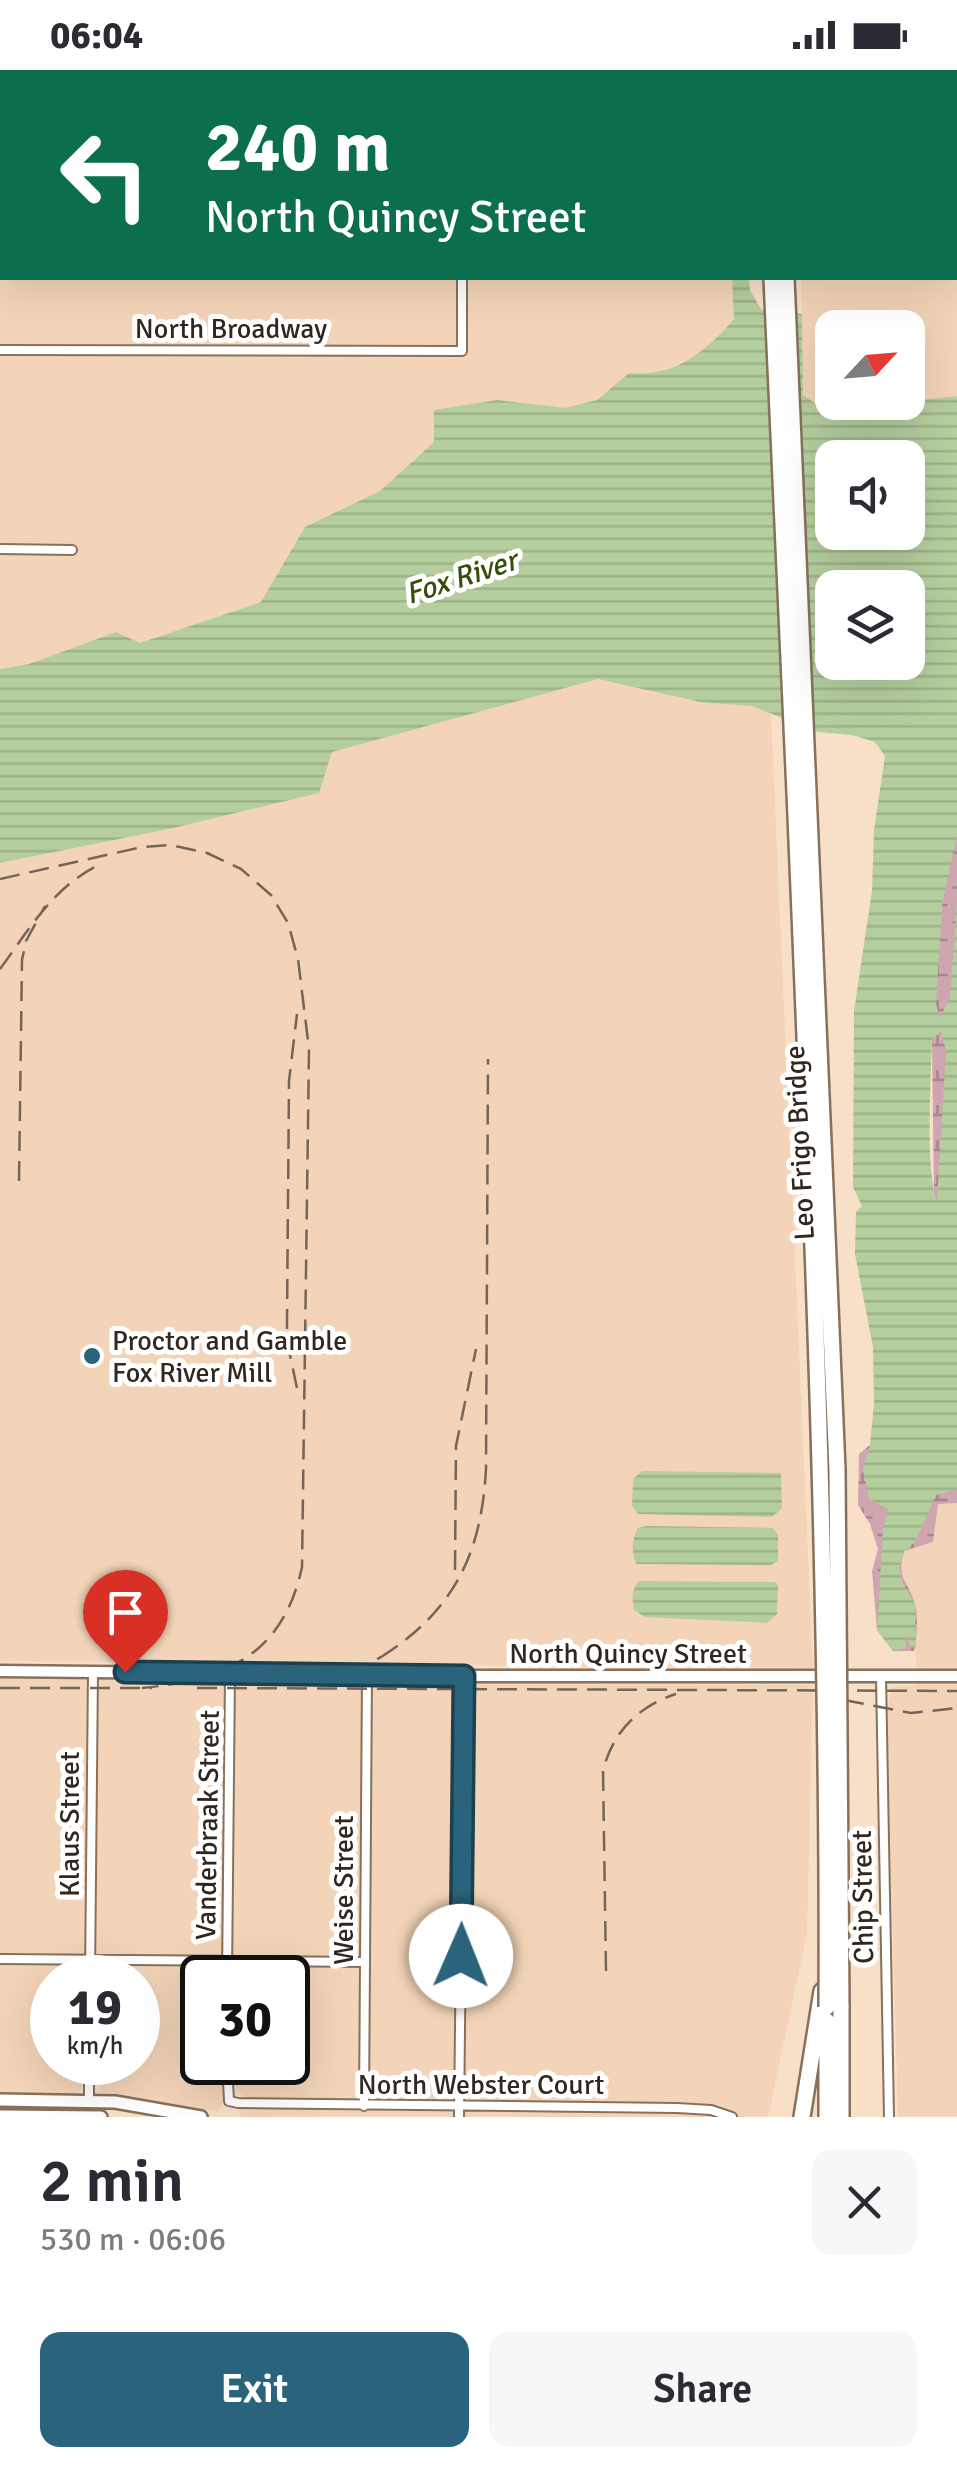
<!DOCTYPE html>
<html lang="en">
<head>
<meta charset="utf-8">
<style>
  :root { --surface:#fff; --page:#f7f7f7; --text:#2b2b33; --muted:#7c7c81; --accent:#29647c }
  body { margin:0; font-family:Signika,sans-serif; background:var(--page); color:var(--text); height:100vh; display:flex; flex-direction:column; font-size:38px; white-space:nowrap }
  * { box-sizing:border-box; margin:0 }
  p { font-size:32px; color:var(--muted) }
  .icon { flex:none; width:55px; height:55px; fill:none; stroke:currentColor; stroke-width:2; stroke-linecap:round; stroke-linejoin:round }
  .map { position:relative; height:2047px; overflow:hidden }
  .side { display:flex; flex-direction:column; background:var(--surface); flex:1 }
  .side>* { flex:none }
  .guide { position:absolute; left:0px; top:0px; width:958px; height:210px; box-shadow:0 10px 40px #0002; background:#0b6e4f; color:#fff; overflow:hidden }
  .needle { width:65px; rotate:64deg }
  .controls { position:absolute; left:815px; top:240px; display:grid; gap:20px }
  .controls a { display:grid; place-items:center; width:110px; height:110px; border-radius:20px; background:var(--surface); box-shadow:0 10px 40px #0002; font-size:50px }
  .speed { position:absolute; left:30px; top:1885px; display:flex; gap:20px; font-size:50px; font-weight:700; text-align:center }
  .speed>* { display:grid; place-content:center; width:130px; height:130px; border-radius:50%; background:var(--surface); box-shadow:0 10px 40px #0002; line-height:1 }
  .speed small { font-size:25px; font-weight:400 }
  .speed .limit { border:5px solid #111; border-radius:15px; background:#fff; color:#111 }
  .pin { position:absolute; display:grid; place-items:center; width:85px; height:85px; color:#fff; margin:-102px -42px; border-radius:50% 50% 50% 0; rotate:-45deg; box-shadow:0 0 10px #0007 }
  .pin .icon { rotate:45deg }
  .me { position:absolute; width:110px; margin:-55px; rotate:1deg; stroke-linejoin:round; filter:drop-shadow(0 0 8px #0008) }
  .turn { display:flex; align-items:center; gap:35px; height:210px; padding:0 40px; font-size:45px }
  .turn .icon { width:130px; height:130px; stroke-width:2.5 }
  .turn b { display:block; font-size:70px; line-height:85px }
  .round { display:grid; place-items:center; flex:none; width:105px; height:105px; border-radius:20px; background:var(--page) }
  .head { display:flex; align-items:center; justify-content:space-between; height:170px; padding:0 40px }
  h1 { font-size:60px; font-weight:600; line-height:75px }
  .primary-button { display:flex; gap:20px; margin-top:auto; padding:20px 40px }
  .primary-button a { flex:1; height:115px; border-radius:20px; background:var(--accent); color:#fff; font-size:40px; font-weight:600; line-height:115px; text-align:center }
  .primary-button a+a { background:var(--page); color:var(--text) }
  .status { display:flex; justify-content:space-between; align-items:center; height:70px; padding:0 50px; background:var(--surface); direction:ltr }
  .status svg { height:28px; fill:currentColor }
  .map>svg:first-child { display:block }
</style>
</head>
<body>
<div class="status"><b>06:04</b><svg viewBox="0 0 49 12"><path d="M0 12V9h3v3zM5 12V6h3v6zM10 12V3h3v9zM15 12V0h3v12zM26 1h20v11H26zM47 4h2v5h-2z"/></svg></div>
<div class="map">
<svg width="957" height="2047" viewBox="0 0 957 2047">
  <defs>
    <pattern id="wetland-marsh" width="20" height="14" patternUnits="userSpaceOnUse" patternTransform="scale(2.5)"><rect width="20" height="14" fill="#cea5b1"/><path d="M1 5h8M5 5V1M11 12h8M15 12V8" fill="none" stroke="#a8868f"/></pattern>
    <pattern id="water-rules" width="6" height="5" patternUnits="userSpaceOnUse" patternTransform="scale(2.5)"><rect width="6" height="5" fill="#b5ce9e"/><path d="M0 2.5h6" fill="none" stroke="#9cb188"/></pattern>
  </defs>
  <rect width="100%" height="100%" fill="#f8dfc8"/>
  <!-- built -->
  <path fill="#f3d4b8" d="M 0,0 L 747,0 L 747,2 L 2,2 L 2,208 L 732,208 L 734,249 L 703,284 L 650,305 L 629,303 L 597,330 L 565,338 L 497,330 L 434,372 L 380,421 L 305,457 L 261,532 L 140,573 L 0,599 Z
    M 791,0 L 957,0 L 957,326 L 908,331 L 908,258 L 832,258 L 832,332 L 896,333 L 827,340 L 803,325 L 801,208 L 955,208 L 955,2 Z
    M 598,609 L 700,632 L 752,636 L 771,643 L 813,1598 L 0,1591 L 0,793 L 169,759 L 331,682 Z
    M 938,1433 L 957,1433 L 957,2047 L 898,2047 L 886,1645 L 892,1617 L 916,1615 L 915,1535 L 902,1512 L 899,1498 L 904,1481 L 912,1477 Z
    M 0,1609 L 813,1615 L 807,1863 L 768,2047 L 239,2047 L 244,2026 L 236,2021 L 235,1993 L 288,1992 L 288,1908 L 202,1908 L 202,1992 L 220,1993 L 223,2032 L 218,2042 L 104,2025 L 99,2022 L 98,1993 L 138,1992 L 138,1908 L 52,1908 L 52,1992 L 83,1993 L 82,2019 L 74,2024 L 0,2024 Z"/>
  <!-- wetland -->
  <path fill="url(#wetland-marsh)" d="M 957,634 L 957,1433 L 938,1434 L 933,1472 L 904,1481 C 896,1512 909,1509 915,1535 C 919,1547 916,1564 916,1576 L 914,1581 L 893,1581 L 877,1560 L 872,1501 L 878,1479 L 870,1454 L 858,1435 L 859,1384 L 870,1375 L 934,1126 L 932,970 L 942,834 L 955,769 Z"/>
  <!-- water -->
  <path fill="url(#water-rules)" fill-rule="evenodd" d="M 732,208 L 749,208 L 750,221 L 762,240 L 802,244 L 803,325 L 826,340 L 957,326 L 957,766 L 942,834 L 936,934 L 940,948 L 950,927 L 957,833 L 957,1419 L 936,1425 L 915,1472 L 904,1481 L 899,1498 L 902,1512 L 915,1534 L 916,1576 L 910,1576 L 906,1566 L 906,1578 L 893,1581 L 877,1560 L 883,1459 L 888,1439 L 869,1429 L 863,1399 L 870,1375 L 874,1333 L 873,1277 L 855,1184 L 856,1142 L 862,1136 L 853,1117 L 854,941 L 872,821 L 874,760 L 885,686 L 875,672 L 852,665 L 818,662 L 752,636 L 700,632 L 598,609 L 332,682 L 319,723 L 169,759 L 0,793 L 0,599 L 29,594 L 116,562 L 140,573 L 261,532 L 305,457 L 380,421 L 434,372 L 434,340 L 497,330 L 565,338 L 597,330 L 629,303 C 676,307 705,282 734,249 ZM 832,388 L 908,388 L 908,462 L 832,462 ZM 832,518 L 908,518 L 908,592 L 832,592 ZM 941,961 L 946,981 L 937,1131 C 925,1099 931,1008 932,970 Z
    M 642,1401 L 781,1403 L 782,1438 L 772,1447 L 638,1444 L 632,1436 L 633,1409 Z
    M 646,1456 L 773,1458 L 778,1465 L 778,1491 L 771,1495 L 636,1494 C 631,1483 632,1469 638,1458 Z
    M 640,1511 L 775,1512 L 778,1515 L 777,1544 L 767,1553 L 645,1547 L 634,1540 C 632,1530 631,1517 640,1511 Z"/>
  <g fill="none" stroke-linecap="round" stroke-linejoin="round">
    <defs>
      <path id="minor" d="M 462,0 L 462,2
        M 0,280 L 462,281 L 462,208
        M 0,479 L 72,480
        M 881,1606 L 889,2047
        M 0,1889 L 365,1892
        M 90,1908 L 93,1601
        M 227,1908 L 230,1603
        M 227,1992 L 229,2031 L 238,2033 L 677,2038 L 711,2040 L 732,2047
        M 89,2033 L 89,1992
        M 364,2036 L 367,1604
        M 459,2047 L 464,1606"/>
      <path id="tertiary" d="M 0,1601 L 464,1606 L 957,1606"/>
      <path id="secondary" d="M 0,2030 L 115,2032 L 201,2047
        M 0,2046 L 101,2047"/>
      <path id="motorway" d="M 763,0 L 763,2
        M 776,0 L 776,2
        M 772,208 L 795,723
        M 786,208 L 808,721
        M 802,2047 L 822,1921
        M 827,2047 L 827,1951
        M 841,2047 L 841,1936"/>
    </defs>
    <!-- minor casing -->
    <use href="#minor" stroke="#87715c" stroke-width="12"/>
    <!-- tertiary casing -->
    <use href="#tertiary" stroke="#87715c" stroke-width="15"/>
    <!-- secondary casing -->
    <use href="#secondary" stroke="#87715c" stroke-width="16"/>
    <!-- motorway casing -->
    <use href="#motorway" stroke="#87715c" stroke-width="20"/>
    <!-- minor -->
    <use href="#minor" stroke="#fff" stroke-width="8"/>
    <!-- tertiary -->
    <use href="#tertiary" stroke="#fff" stroke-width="10"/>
    <!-- secondary -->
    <use href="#secondary" stroke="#fff" stroke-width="11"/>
    <!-- motorway -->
    <use href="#motorway" stroke="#fff" stroke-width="15"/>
    <!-- rail -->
    <path stroke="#746558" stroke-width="2.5" stroke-dasharray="20 10" stroke-linecap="butt" d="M 77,2 L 77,0
      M 0,809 L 142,777 L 170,775 L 207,783 L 241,799 L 271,825 L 288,853 L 298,889 L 309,979 L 302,1497 C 283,1586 224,1610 142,1618
      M 0,899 C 31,857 54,815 103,793
      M 19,1111 L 22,890 L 26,871 L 45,836
      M 297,1318 L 287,1271 L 287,1252 L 289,1011 L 297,944
      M 455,1500 L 456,1376 L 476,1279
      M 381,1587 C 454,1541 482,1483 486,1398 L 488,989
      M 323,1614 L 350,1605 L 386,1584
      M 0,1618 L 152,1618
      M 197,1618 L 957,1621
      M 844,1630 L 911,1643 L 957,1638
      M 606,1901 L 603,1701 C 612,1663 638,1636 676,1624"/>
    <defs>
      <path id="motorway-bridge" d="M 808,721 L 837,1399 L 841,1936
        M 795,723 C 812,1128 829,1532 827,1937"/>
    </defs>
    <!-- motorway-bridge casing -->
    <use href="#motorway-bridge" stroke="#87715c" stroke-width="20" stroke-linecap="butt"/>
    <!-- motorway-bridge -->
    <use href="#motorway-bridge" stroke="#fff" stroke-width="15"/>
  </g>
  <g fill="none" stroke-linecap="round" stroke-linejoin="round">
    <defs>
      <path id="route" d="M 125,1602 L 464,1606 L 461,1886"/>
    </defs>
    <!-- route casing -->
    <use href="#route" stroke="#1b4151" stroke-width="25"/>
    <!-- route -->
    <use href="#route" stroke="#29647c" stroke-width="18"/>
  </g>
  <!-- markers -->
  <circle fill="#29647c" stroke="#fff" stroke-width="4" cx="92" cy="1286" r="10"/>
  <g text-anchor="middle" stroke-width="10" stroke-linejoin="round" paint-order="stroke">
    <!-- street labels -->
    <g font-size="28" fill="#31271f" stroke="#fff">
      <text x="231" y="268">North Broadway</text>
      <text transform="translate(799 1073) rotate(-93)" y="10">Leo Frigo Bridge</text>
      <text x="628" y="1593">North Quincy Street</text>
      <text transform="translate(69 1754) rotate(-90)" y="10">Klaus Street</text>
      <text transform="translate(207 1755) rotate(-89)" y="10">Vanderbraak Street</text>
      <text transform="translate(343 1820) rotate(-90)" y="10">Weise Street</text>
      <text transform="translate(862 1827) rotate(-91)" y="10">Chip Street</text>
      <text x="481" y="2024">North Webster Court</text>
    </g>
    <!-- poi labels -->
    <g font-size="28" fill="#31271f" stroke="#fff" text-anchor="start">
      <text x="112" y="1280">Proctor and Gamble<tspan x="112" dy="32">Fox River Mill</tspan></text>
    </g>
    <!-- water labels -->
    <g font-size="30" font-style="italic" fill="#334f09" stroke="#fff">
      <text transform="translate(461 507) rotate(-18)" y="10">Fox River</text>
    </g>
  </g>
</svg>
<div class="controls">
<a><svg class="needle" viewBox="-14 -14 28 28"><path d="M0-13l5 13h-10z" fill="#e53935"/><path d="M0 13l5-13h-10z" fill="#7c7c81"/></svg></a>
<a><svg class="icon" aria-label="sound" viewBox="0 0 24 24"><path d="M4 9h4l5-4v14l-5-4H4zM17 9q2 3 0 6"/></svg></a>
<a><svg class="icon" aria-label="layers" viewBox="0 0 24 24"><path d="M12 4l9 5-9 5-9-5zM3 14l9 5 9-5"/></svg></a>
</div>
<div class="speed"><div>19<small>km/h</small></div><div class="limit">30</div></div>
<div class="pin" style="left:125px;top:1602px;background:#d93025"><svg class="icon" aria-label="arrive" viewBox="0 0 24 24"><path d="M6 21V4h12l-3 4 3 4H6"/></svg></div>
<svg class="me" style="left:461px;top:1886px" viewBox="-20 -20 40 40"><circle r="19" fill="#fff"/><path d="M0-13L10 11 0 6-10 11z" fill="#29647c"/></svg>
<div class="guide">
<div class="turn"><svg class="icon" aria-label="left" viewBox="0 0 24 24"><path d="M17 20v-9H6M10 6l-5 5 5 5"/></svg><div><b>240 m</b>North Quincy Street</div></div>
</div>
</div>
<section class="side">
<div class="head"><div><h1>2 min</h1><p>530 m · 06:06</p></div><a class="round"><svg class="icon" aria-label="close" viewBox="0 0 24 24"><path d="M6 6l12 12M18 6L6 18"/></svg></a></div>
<div class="primary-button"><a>Exit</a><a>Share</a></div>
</section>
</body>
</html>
